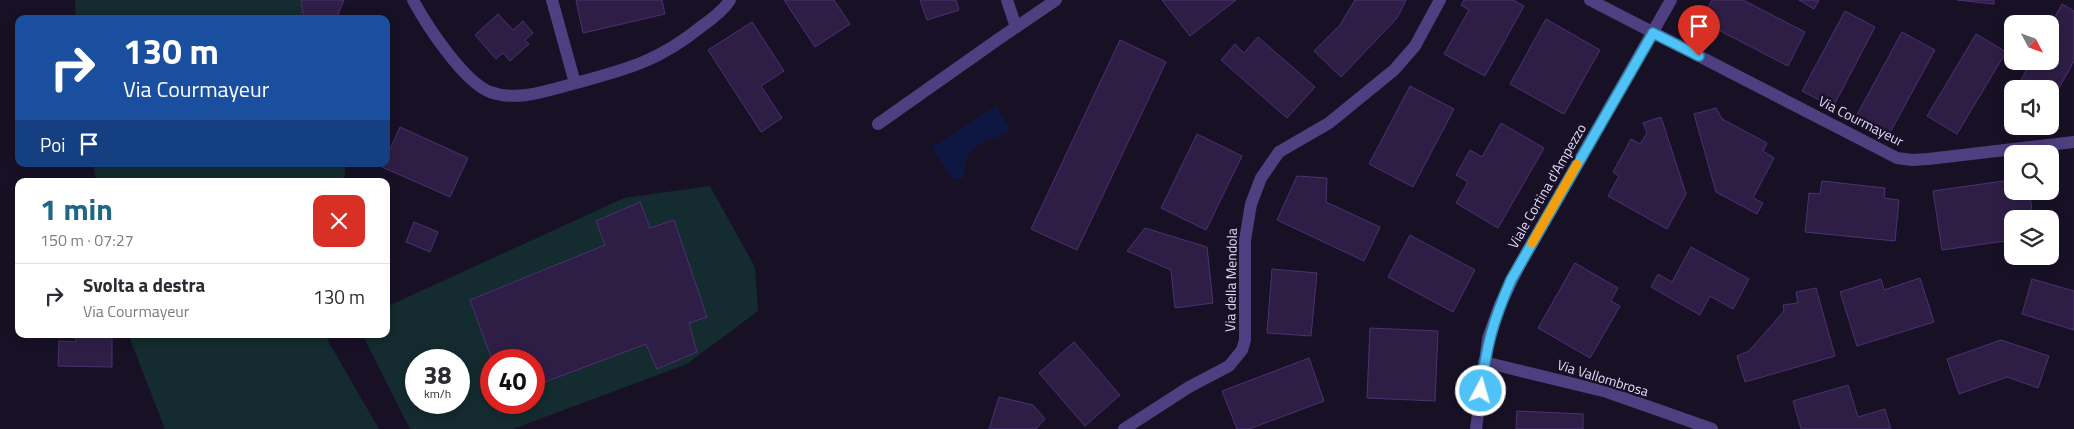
<!DOCTYPE html>
<html lang="it">
<head>
<meta charset="utf-8">
<style>
  :root { --surface:#fff; --page:#f2f2f3; --text:#2b2b33; --muted:#7c7c81; --line:#e1e1e2; --accent:#1f6688 }
  body { margin:0; font-family:"Titillium Web",sans-serif; background:var(--page); color:var(--text); height:100vh; display:flex; flex-direction:column; font-size:19px; white-space:nowrap }
  * { box-sizing:border-box; margin:0 }
  p { font-size:16px; color:var(--muted) }
  .icon { flex:none; width:28px; height:28px; fill:none; stroke:currentColor; stroke-width:2; stroke-linecap:round; stroke-linejoin:round }
  .map { position:relative; flex:1; overflow:hidden }
  .drawer { position:absolute; left:15px; top:178px; width:375px; height:160px; display:flex; flex-direction:column; background:var(--surface); border-radius:10px; box-shadow:0 2px 12px #0003 }
  .drawer>* { flex:none }
  .guide { position:absolute; left:15px; top:15px; width:375px; height:152px; border-radius:10px; box-shadow:0 2px 12px #0003; background:#1a4fa0; color:#fff; overflow:hidden }
  .needle { width:32px; rotate:131deg }
  .buttons { position:absolute; left:2004px; top:15px; display:grid; gap:10px }
  .buttons a { display:grid; place-items:center; width:55px; height:55px; border-radius:10px; background:var(--surface); box-shadow:0 2px 12px #0003; font-size:25px }
  .speed { position:absolute; left:405px; top:349px; display:flex; gap:10px; font-size:25px; font-weight:700; text-align:center }
  .speed>* { display:grid; place-content:center; width:65px; height:65px; border-radius:50%; background:var(--surface); box-shadow:0 2px 12px #0003; line-height:1 }
  .speed small { font-size:12px; font-weight:400 }
  .speed .limit { border:8px solid #d22; background:#fff; color:#111 }
  .pin { position:absolute; display:grid; place-items:center; width:42px; height:42px; color:#fff; margin:-51px -21px; border-radius:50% 50% 50% 0; rotate:-45deg; box-shadow:0 0 5px #0007 }
  .pin .icon { rotate:45deg }
  .me { position:absolute; width:55px; margin:-28px; rotate:6deg; stroke-linejoin:round; filter:drop-shadow(0 0 4px #0008) }
  .turn { display:flex; align-items:center; gap:18px; height:105px; padding:0 25px; font-size:22px }
  .turn .icon { width:65px; height:65px; stroke-width:2.5 }
  .turn b { display:block; font-size:35px; line-height:42px }
  .then { display:flex; align-items:center; height:48px; padding:0 25px; background:#0003; gap:10px; font-size:19px }
  .round { display:grid; place-items:center; flex:none; width:52px; height:52px; border-radius:10px; background:var(--page) }
  .headline { display:flex; align-items:center; justify-content:space-between; height:85px; padding:0 25px }
  h1 { font-size:30px; font-weight:700; line-height:38px; color:var(--accent) }
  ul { padding:0; list-style:none }
  li { display:flex; align-items:center; gap:15px; height:65px; padding:0 25px; border-top:1px solid var(--line) }
  li div { flex:1 }
  li b { display:block; font-size:19px }
  li em { font-style:normal }
  .map>svg:first-child { display:block }
</style>
</head>
<body>
<div class="map">
<svg width="2074" height="429" viewBox="0 0 2074 429">
  <rect width="100%" height="100%" fill="#181126"/>
  <!-- green -->
  <path fill="#142b2f" fill-rule="evenodd" d="M 75,0 L 330,0 L 332,19 L 76,19 Z
    M 93,164 L 346,164 L 346,165 L 344,181 L 96,181 Z
    M 710,186 L 755,267 L 758,311 L 687,364 L 513,429 L 410,429 L 362,334 L 386,334 L 386,307 L 624,198 ZM 416,360 L 459,360 L 459,402 L 416,402 ZM 491,360 L 534,360 L 534,402 L 491,402 Z
    M 128,334 L 329,334 L 328,341 L 379,429 L 165,429 Z"/>
  <!-- water -->
  <path fill="#0e1742" d="M 996,106 L 1011,130 C 989,144 963,140 964,178 L 952,179 L 932,147 Z"/>
  <!-- building -->
  <path fill="#2e1e45" stroke="#4a3270" d="M 301,0 L 344,0 L 336,19 L 304,19 Z
    M 576,0 L 662,0 L 665,14 L 583,33 Z
    M 784,0 L 834,0 L 850,24 L 815,47 Z
    M 920,0 L 956,0 L 959,10 L 927,20 Z
    M 1162,0 L 1236,0 L 1190,36 Z
    M 1355,0 L 1406,0 L 1397,18 L 1341,77 L 1314,51 L 1340,25 Z
    M 1464,0 L 1513,0 L 1524,6 L 1485,76 L 1444,54 L 1469,10 L 1461,5 Z
    M 1712,0 L 1743,0 L 1805,32 L 1788,66 L 1701,21 Z
    M 1799,0 L 1819,0 L 1814,9 Z
    M 1957,0 L 1994,0 L 1994,4 Z
    M 2062,4 L 2074,11 L 2074,61 L 2050,104 L 2050,89 L 2023,89 L 2018,86 L 2031,61 L 2050,61 L 2050,26 Z
    M 1845,11 L 1875,27 L 1833,107 L 1802,91 Z
    M 498,14 L 513,30 L 523,21 L 533,33 L 525,40 L 529,44 L 510,61 L 503,53 L 496,59 L 475,35 Z
    M 1546,19 L 1600,50 L 1564,114 L 1510,84 Z
    M 752,22 L 784,71 L 761,86 L 782,118 L 761,132 L 708,50 Z
    M 1902,32 L 1935,50 L 1887,138 L 1854,120 Z
    M 1976,34 L 2006,52 L 1957,134 L 1927,116 Z
    M 1258,37 L 1315,87 L 1287,118 L 1221,60 L 1235,44 L 1244,53 Z
    M 1120,40 L 1166,62 L 1077,250 L 1031,229 Z
    M 1410,86 L 1454,109 L 1413,187 L 1369,164 Z
    M 1716,108 L 1722,119 L 1767,143 L 1763,151 L 1774,158 L 1753,198 L 1763,203 L 1757,214 L 1716,192 L 1694,114 Z
    M 1661,117 L 1686,194 L 1667,229 L 1608,196 L 1619,176 L 1613,172 L 1631,139 L 1640,144 L 1647,133 L 1643,123 Z
    M 1501,123 L 1544,148 L 1498,228 L 1456,203 L 1468,182 L 1456,175 L 1470,150 L 1482,157 Z
    M 400,127 L 468,158 L 450,197 L 382,167 L 384,164 L 386,164 L 386,158 Z
    M 1197,134 L 1242,156 L 1206,230 L 1161,208 Z
    M 1297,176 L 1327,178 L 1326,202 L 1380,227 L 1364,261 L 1277,220 Z
    M 2010,180 L 2012,198 L 2030,195 L 2033,219 L 2012,219 L 2012,240 L 1942,250 L 1933,191 Z
    M 1822,181 L 1885,188 L 1884,198 L 1899,200 L 1895,241 L 1805,232 L 1809,193 L 1820,194 Z
    M 640,202 L 650,228 L 674,220 L 707,317 L 689,323 L 697,352 L 657,369 L 646,344 L 534,386 L 534,360 L 492,360 L 470,300 L 605,245 L 596,221 Z
    M 414,222 L 438,232 L 430,252 L 406,242 Z
    M 1145,228 L 1207,247 L 1213,303 L 1175,308 L 1171,270 L 1127,251 Z
    M 1410,235 L 1475,270 L 1453,312 L 1388,277 Z
    M 1691,247 L 1749,279 L 1733,309 L 1710,296 L 1700,315 L 1651,287 L 1658,274 L 1672,282 Z
    M 1575,263 L 1618,288 L 1611,301 L 1620,306 L 1590,358 L 1538,328 Z
    M 1272,269 L 1317,273 L 1311,336 L 1267,333 Z
    M 1920,278 L 1934,322 L 1857,346 L 1840,292 L 1881,279 L 1884,290 Z
    M 2032,279 L 2074,291 L 2074,330 L 2022,314 Z
    M 1816,288 L 1835,356 L 1745,382 L 1737,356 L 1749,351 L 1784,311 L 1783,305 L 1798,303 L 1796,292 Z
    M 1370,328 L 1438,331 L 1435,401 L 1367,398 Z
    M 76,334 L 112,334 L 112,367 L 58,366 L 59,341 L 76,342 Z
    M 2001,340 L 2049,356 L 2038,388 L 2007,377 L 1959,394 L 1947,359 Z
    M 1074,342 L 1120,395 L 1085,426 L 1039,373 Z
    M 1309,358 L 1324,401 L 1249,429 L 1237,429 L 1222,391 Z
    M 1848,385 L 1858,417 L 1885,409 L 1891,429 L 1801,429 L 1793,401 Z
    M 999,397 L 1033,405 L 1045,419 L 1036,429 L 989,429 Z
    M 1517,411 L 1583,414 L 1583,429 L 1516,429 Z"/>
  <g fill="none" stroke-linecap="round" stroke-linejoin="round">
    <!-- minor -->
    <path stroke="#4e3f81" stroke-width="12" d="M 413,0 C 427,26 463,81 490,92 C 518,102 549,90 576,83 C 628,69 659,61 702,26 C 712,19 723,11 730,0
      M 552,0 L 575,83
      M 1007,0 L 1016,27
      M 1590,0 L 1897,158 L 1912,160 L 1928,159 L 2074,142
      M 878,124 L 1000,38 L 1056,0
      M 1484,362 L 1607,392 L 1712,429
      M 1124,429 L 1189,387 L 1229,366 L 1242,350 L 1245,340 L 1245,240 L 1251,204 L 1261,178 L 1279,152 L 1329,123 L 1394,70 L 1415,46 L 1440,0
      M 1476,429 L 1488,338 L 1500,305 L 1519,266 L 1671,0"/>
  </g>
  <g fill="none" stroke-linecap="round" stroke-linejoin="round">
    <defs>
      <path id="route" d="M 1481,391 C 1486,346 1493,321 1511,280 L 1653,33 L 1699,56"/>
    </defs>
    <!-- route casing -->
    <use href="#route" stroke="#337fa1" stroke-width="12"/>
    <!-- route -->
    <use href="#route" stroke="#4fc3f7" stroke-width="9"/>
    <!-- slow -->
    <path stroke="#f59e0b" stroke-width="9" d="M 1532,243 L 1577,164"/>
  </g>
  <g text-anchor="middle" stroke-width="5" stroke-linejoin="round" paint-order="stroke">
    <!-- street labels -->
    <g font-size="14" fill="#e3d8fc" stroke="#181126">
      <text transform="translate(1861 121) rotate(27)" y="5">Via Courmayeur</text>
      <text transform="translate(1547 186) rotate(-60)" y="5">Viale Cortina d'Ampezzo</text>
      <text transform="translate(1231 280) rotate(-89)" y="5">Via della Mendola</text>
      <text transform="translate(1603 378) rotate(17)" y="5">Via Vallombrosa</text>
    </g>
  </g>
</svg>
<div class="buttons">
<a><svg class="needle" viewBox="-14 -14 28 28"><path d="M0-13l5 13h-10z" fill="#e53935"/><path d="M0 13l5-13h-10z" fill="#7c7c81"/></svg></a>
<a><svg class="icon" aria-label="sound" viewBox="0 0 24 24"><path d="M4 9h4l5-4v14l-5-4H4zM17 9q2 3 0 6"/></svg></a>
<a><svg class="icon" aria-label="search" viewBox="0 0 24 24"><circle cx="10" cy="10" r="6"/><path d="M15 15l6 6"/></svg></a>
<a><svg class="icon" aria-label="layers" viewBox="0 0 24 24"><path d="M12 4l9 5-9 5-9-5zM3 14l9 5 9-5"/></svg></a>
</div>
<div class="speed"><div>38<small>km/h</small></div><div class="limit">40</div></div>
<div class="pin" style="left:1699px;top:56px;background:#d93025"><svg class="icon" aria-label="arrive" viewBox="0 0 24 24"><path d="M6 21V4h12l-3 4 3 4H6"/></svg></div>
<svg class="me" style="left:1481px;top:391px" viewBox="-20 -20 40 40"><circle r="17" fill="#4fc3f7" stroke="#fff" stroke-width="3"/><path d="M0-11L8 9 0 5-8 9z" fill="#fff"/></svg>
<div class="guide">
<div class="turn"><svg class="icon" aria-label="right" viewBox="0 0 24 24"><path d="M7 20v-9h11M14 6l5 5-5 5"/></svg><div><b>130 m</b>Via Courmayeur</div></div>
<div class="then">Poi<svg class="icon" aria-label="arrive" viewBox="0 0 24 24"><path d="M6 21V4h12l-3 4 3 4H6"/></svg></div>
</div>
<section class="drawer">
<div class="headline"><div><h1>1 min</h1><p>150 m · 07:27</p></div><a class="round" style="background:#d93025;color:#fff"><svg class="icon" aria-label="close" viewBox="0 0 24 24"><path d="M6 6l12 12M18 6L6 18"/></svg></a></div>
<ul>
<li><svg class="icon" aria-label="right" viewBox="0 0 24 24"><path d="M7 20v-9h11M14 6l5 5-5 5"/></svg><div><b>Svolta a destra</b><p>Via Courmayeur</p></div><em>130 m</em></li>
</ul>
</section>
</div>
</body>
</html>
